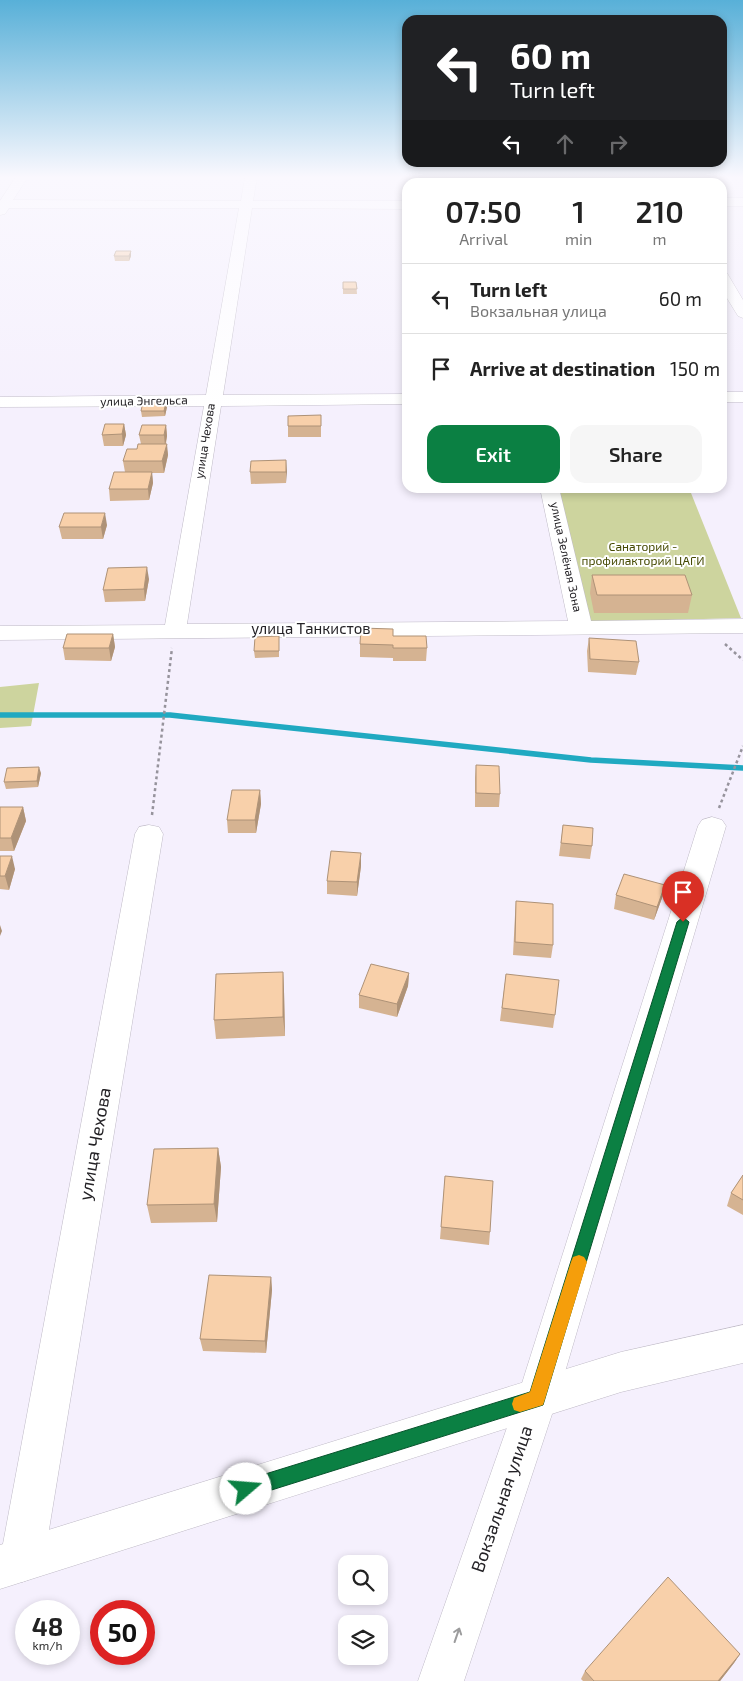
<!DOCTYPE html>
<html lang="en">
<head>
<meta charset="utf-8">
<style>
  :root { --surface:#fff; --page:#f6f6f6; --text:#222; --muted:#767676; --line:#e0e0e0; --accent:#0b8043 }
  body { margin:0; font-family:"Exo 2",sans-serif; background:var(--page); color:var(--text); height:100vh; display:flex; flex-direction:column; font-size:19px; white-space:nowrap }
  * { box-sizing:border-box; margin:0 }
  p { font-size:16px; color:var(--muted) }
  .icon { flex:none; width:28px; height:28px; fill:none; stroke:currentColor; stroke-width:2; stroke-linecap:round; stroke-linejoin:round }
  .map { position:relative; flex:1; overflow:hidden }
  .drawer { position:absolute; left:402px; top:178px; width:325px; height:315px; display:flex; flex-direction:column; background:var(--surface); border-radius:15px; box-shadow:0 2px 8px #0003 }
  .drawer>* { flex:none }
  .banner { position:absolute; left:402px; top:15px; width:325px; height:152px; border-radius:15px; box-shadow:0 2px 8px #0003; background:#202124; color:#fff; overflow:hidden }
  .fabs { position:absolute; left:338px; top:1555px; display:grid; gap:10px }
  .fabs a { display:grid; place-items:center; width:50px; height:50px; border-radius:10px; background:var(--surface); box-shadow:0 2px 8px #0003; font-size:25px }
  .speed { position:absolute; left:15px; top:1600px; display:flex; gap:10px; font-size:25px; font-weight:700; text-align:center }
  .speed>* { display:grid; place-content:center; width:65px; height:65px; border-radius:50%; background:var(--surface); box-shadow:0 2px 8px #0003; line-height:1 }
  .speed small { font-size:12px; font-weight:400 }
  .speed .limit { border:8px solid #d22; background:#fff; color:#111 }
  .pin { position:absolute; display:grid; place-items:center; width:42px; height:42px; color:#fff; margin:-51px -21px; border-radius:50% 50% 50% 0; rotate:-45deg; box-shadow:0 0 5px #0007 }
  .pin .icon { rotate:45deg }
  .me { position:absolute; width:55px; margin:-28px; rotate:72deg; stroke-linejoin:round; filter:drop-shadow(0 0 4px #0008) }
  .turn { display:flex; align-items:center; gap:18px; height:105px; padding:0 25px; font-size:22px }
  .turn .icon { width:65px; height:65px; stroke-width:2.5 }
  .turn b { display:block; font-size:35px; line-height:42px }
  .lanes { display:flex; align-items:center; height:48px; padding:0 25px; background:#0003; justify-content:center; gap:25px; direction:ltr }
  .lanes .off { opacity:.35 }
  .eta { display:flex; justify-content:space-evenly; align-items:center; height:85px; text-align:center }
  .eta b { font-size:30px; font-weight:600; line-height:35px }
  .button { display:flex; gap:10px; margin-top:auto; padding:10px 25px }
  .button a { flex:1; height:58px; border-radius:15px; background:var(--accent); color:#fff; font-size:20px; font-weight:600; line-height:58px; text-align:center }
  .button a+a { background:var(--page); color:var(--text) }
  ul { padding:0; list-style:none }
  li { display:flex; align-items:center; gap:15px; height:70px; padding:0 25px; border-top:1px solid var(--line) }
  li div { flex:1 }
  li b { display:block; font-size:19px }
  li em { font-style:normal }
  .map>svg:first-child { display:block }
</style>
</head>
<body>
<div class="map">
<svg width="743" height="1681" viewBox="0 0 743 1681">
  <rect width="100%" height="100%" fill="#f5f0fd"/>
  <!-- green -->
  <path fill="#cdd49e" d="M 558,488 L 689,488 L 741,618 L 589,622 Z
    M 39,683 L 31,726 L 0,728 L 0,687 Z"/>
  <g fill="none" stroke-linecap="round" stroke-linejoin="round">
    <!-- stream -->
    <path stroke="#20a9c1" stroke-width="5.5" d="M 0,715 L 170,715 L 591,760 L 743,768"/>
    <defs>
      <path id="minor" d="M 16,177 L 28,177 L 13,200 L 241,201 L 245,177 L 257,177 L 253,201 L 408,201 L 408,209 L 252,208 L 223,395 L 408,394 L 408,404 L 221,406 L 187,624 L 568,621 L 540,488 L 559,488 L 591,621 L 743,619 L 743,633 L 0,640 L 0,626 L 165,625 L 204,406 L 0,407 L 0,397 L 206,395 L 239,208 L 9,208 L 5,214 L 0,215 L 0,201 Z
        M 469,177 L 481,177 L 482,182 L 470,182 Z
        M 660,177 L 672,177 L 676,182 L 664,182 Z
        M 722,198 L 743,198 L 743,206 L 722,206 Z
        M 722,272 L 727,273 L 743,300 L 743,318 L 738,316 L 722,290 Z
        M 722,392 L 743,392 L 743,402 L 722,402 Z
        M 712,817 L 722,820 L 726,826 L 557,1399 L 464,1681 L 418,1681 L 517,1399 L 698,826 L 702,820 Z
        M 149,825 L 159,827 L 163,834 L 44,1560 L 38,1576 L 22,1582 L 6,1576 L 0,1560 L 135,834 L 139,827 Z"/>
      <path id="major" d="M 743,1325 L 743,1363 L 621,1392 L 0,1589 L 0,1545 L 621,1352 Z"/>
    </defs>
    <!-- minor casing -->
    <use href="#minor" stroke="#bfbac6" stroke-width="1"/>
    <!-- major casing -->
    <use href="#major" stroke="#bfbac6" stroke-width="1"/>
    <!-- path -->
    <path stroke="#96939c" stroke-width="2.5" stroke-dasharray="3 3" stroke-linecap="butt" d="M 725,644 L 743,660
      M 719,808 L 743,746
      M 152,815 L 172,648"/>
    <!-- minor -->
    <use href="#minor" fill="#fff" fill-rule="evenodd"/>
    <!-- major -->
    <use href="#major" fill="#fff" fill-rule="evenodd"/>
  </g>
  <!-- wall -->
  <path fill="#d5b392" d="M 490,176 L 511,176 L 511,180 L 515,182 L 492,182 L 492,177 L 491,178 Z
    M 598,176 L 629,176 L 628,182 L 601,182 Z
    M 131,251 L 131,256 L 129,261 L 115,261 L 114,256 Z
    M 343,282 L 356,282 L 357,294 L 343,294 Z
    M 166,402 L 167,407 L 165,416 L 142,417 L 141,411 Z
    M 321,415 L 321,437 L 288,437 L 288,426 Z
    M 124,424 L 126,435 L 123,446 L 104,446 L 102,435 Z
    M 166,425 L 167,436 L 166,444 L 168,455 L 164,473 L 152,473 L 153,483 L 149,500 L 110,501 L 109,489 L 125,472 L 123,461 L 137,449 L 141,444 L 139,435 Z
    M 286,460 L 286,483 L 251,484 L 250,472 Z
    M 107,525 L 103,539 L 62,539 L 59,527 Z
    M 592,575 L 692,595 L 688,613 L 594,613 L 590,593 Z
    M 149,579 L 145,601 L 105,602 L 103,590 Z
    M 113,634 L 115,647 L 111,661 L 65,660 L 63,648 Z
    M 279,636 L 279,657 L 255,658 L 254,651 Z
    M 393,636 L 427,648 L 426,661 L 393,661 L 393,658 L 360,657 L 360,644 Z
    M 589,638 L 639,662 L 636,675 L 588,672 L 587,651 Z
    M 476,765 L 500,794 L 499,807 L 475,807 L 475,778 Z
    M 41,773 L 38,787 L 6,789 L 4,782 Z
    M 260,790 L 261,804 L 256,833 L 228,833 L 227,820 Z
    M 0,807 L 23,807 L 26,821 L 14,851 L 0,851 Z
    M 563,825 L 592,846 L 590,859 L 559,856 Z
    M 0,856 L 15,869 L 9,890 L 0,889 Z
    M 361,866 L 357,896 L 327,894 L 327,881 Z
    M 665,885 L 662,898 L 654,920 L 614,909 L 616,895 Z
    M 516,901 L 553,945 L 551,958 L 513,955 L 515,915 Z
    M 283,972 L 284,991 L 285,1036 L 216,1039 L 214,1020 Z
    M 409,973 L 408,986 L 397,1017 L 359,1008 L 359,995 Z
    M 506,974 L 555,1015 L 553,1028 L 500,1021 Z
    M 218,1148 L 221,1167 L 217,1222 L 151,1223 L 147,1205 Z
    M 743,1175 L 743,1215 L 727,1206 L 731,1193 Z
    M 445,1176 L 490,1232 L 489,1245 L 440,1239 Z
    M 271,1277 L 272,1290 L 266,1353 L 203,1351 L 200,1339 Z
    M 740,1654 L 734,1663 L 720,1681 L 583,1681 L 581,1679 L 585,1671 Z"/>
  <!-- shaded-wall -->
  <path fill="#ae9277" d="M 131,251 L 131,256 L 129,261 L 129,256 Z
    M 166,402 L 167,407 L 165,416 L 164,411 Z
    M 124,424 L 126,435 L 123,446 L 122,434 Z
    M 166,425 L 167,436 L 165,446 L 164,435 Z
    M 167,444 L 168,455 L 164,473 L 162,461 Z
    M 286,460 L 287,472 L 286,483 Z
    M 152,472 L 153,483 L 149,500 L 148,489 Z
    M 105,513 L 107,525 L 103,539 L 101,527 Z
    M 147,567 L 149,579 L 145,601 L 144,589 Z
    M 113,634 L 115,647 L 111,661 L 109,648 Z
    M 39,767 L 41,773 L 38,787 L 37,781 Z
    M 260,790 L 261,804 L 256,833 L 255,820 Z
    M 23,807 L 26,821 L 14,851 L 11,838 Z
    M 361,853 L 361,866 L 357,896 L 357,882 Z
    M 12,856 L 15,869 L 9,890 L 5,876 Z
    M 665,885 L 662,898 L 654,920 L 657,907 Z
    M 0,925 L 2,931 L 0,936 Z
    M 283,972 L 284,991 L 285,1036 L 283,1017 Z
    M 409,973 L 408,986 L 397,1017 L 397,1004 Z
    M 218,1148 L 221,1167 L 217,1222 L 214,1204 Z
    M 271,1277 L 272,1290 L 266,1353 L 265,1341 Z
    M 740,1654 L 734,1663 L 720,1681 L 718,1681 Z"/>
  <!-- building -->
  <path fill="#f8d0aa" stroke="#ae9277" d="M 493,176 L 511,176 L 511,179 L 493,178 Z
    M 496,180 L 515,180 L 515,182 L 497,182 Z
    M 116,251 L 131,251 L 129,256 L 114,256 Z
    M 343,282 L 356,282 L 357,289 L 343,289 Z
    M 143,402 L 166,402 L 164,411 L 141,411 Z
    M 321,415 L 321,426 L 288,426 L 288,416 Z
    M 105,424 L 124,424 L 122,434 L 102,435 Z
    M 142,425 L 166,425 L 164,435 L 139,435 Z
    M 138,444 L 167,444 L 162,461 L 123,461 L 127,449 L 137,449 Z
    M 286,460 L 286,472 L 250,472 L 251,461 Z
    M 114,472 L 152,472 L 148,489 L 109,489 Z
    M 64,513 L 105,513 L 101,527 L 59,527 Z
    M 147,567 L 144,589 L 103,590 L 108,568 Z
    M 592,575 L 685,575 L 692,595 L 597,595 Z
    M 361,628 L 393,629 L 393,636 L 426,636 L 427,648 L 393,648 L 393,645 L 360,644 Z
    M 67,634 L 113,634 L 109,648 L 63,648 Z
    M 279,636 L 279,651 L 254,651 L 255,637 Z
    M 589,638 L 636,641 L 639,662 L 590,659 Z
    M 476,765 L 499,766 L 500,794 L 476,793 Z
    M 39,767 L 37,781 L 4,782 L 7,768 Z
    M 232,790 L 260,790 L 255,820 L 227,820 Z
    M 0,807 L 23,807 L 11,838 L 0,838 Z
    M 563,825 L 593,828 L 592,846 L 561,843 Z
    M 331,851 L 361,853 L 357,882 L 327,881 Z
    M 0,856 L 12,856 L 5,876 L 0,876 Z
    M 624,874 L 665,885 L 657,907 L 616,895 Z
    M 516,901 L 553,904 L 553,945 L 515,942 Z
    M 371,964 L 409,973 L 397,1004 L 359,995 Z
    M 283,972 L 283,1017 L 214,1020 L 216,974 Z
    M 506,974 L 559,980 L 555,1015 L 502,1008 Z
    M 218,1148 L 214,1204 L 147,1205 L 154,1149 Z
    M 743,1175 L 743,1200 L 731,1193 Z
    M 445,1176 L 493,1181 L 490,1232 L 441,1227 Z
    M 209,1275 L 271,1277 L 265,1341 L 200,1339 Z
    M 668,1577 L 740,1654 L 718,1681 L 594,1681 L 585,1671 Z"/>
  <!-- one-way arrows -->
  <defs><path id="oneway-shaft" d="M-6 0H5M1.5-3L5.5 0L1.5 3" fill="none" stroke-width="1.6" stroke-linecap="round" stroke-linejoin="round" transform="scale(1.25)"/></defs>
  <use stroke="#9c9c9d" href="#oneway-shaft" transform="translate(457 1635) rotate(-71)"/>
  <!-- sky -->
  <linearGradient id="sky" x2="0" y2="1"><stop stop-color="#58b0d8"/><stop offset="0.43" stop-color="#faf8fe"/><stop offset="1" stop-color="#faf8fe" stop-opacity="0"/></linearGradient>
  <rect width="743" height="412" fill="url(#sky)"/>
  <!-- route -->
  <path fill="#0b8043" stroke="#07532c" d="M 683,917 L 689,922 L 543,1405 L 246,1498 L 240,1495 L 237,1489 L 240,1483 L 246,1480 L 530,1392 L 677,922 Z"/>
  <!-- slow -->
  <path fill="#f59e0b" d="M 579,1255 L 584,1257 L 587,1262 L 545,1399 L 543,1405 L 520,1412 L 514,1410 L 512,1404 L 514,1398 L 530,1392 L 571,1262 L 573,1257 Z"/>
  <g text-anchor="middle" stroke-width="4" stroke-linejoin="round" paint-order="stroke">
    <!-- far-street labels -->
    <g font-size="12" fill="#242226" stroke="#fff">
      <text transform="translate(144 401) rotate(-1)" y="4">улица Энгельса</text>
      <text transform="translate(205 441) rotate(-81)" y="4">улица Чехова</text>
      <text transform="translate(566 557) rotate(78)" y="4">улица Зелёная Зона</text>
    </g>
    <!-- far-park labels -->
    <g font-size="12" fill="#454902" stroke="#fff">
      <text x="643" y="551">Санаторий -<tspan x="643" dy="14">профилакторий ЦАГИ</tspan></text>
    </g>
    <!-- street labels -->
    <g font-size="15" fill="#242226" stroke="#fff">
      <text x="311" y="634">улица Танкистов</text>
    </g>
    <!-- near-street labels -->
    <g font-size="18" fill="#242226" stroke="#fff">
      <text transform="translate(95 1144) rotate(-80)" y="6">улица Чехова</text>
      <text transform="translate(502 1499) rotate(-71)" y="6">Вокзальная улица</text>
    </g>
  </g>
</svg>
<div class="fabs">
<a><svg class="icon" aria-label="search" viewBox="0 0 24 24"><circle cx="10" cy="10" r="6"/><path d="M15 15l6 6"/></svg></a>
<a><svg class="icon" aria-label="layers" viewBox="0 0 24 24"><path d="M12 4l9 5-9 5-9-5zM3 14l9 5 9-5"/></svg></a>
</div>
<div class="speed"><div>48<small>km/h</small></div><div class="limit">50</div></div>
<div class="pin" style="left:683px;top:922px;background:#d93025"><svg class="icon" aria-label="arrive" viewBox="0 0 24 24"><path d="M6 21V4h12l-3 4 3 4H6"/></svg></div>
<svg class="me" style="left:246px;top:1489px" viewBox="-20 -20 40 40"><circle r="19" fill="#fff"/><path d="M0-13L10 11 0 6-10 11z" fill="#0b8043"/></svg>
<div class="banner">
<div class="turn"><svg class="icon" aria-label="left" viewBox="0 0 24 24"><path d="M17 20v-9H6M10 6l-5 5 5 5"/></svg><div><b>60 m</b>Turn left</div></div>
<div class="lanes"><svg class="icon" aria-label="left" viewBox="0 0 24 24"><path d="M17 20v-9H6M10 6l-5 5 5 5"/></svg><svg class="icon off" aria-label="ahead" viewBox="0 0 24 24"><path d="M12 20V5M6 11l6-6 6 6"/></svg><svg class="icon off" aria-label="right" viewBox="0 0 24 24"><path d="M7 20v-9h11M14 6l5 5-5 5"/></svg></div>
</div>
<section class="drawer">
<div class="eta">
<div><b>07:50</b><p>Arrival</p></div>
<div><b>1</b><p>min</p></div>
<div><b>210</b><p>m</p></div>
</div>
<ul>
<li><svg class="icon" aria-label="left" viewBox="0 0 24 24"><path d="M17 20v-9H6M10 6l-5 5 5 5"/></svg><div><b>Turn left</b><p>Вокзальная улица</p></div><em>60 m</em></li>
<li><svg class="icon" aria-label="arrive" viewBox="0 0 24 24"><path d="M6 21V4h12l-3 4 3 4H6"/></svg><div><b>Arrive at destination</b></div><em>150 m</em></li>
</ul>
<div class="button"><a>Exit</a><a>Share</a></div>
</section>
</div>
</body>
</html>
